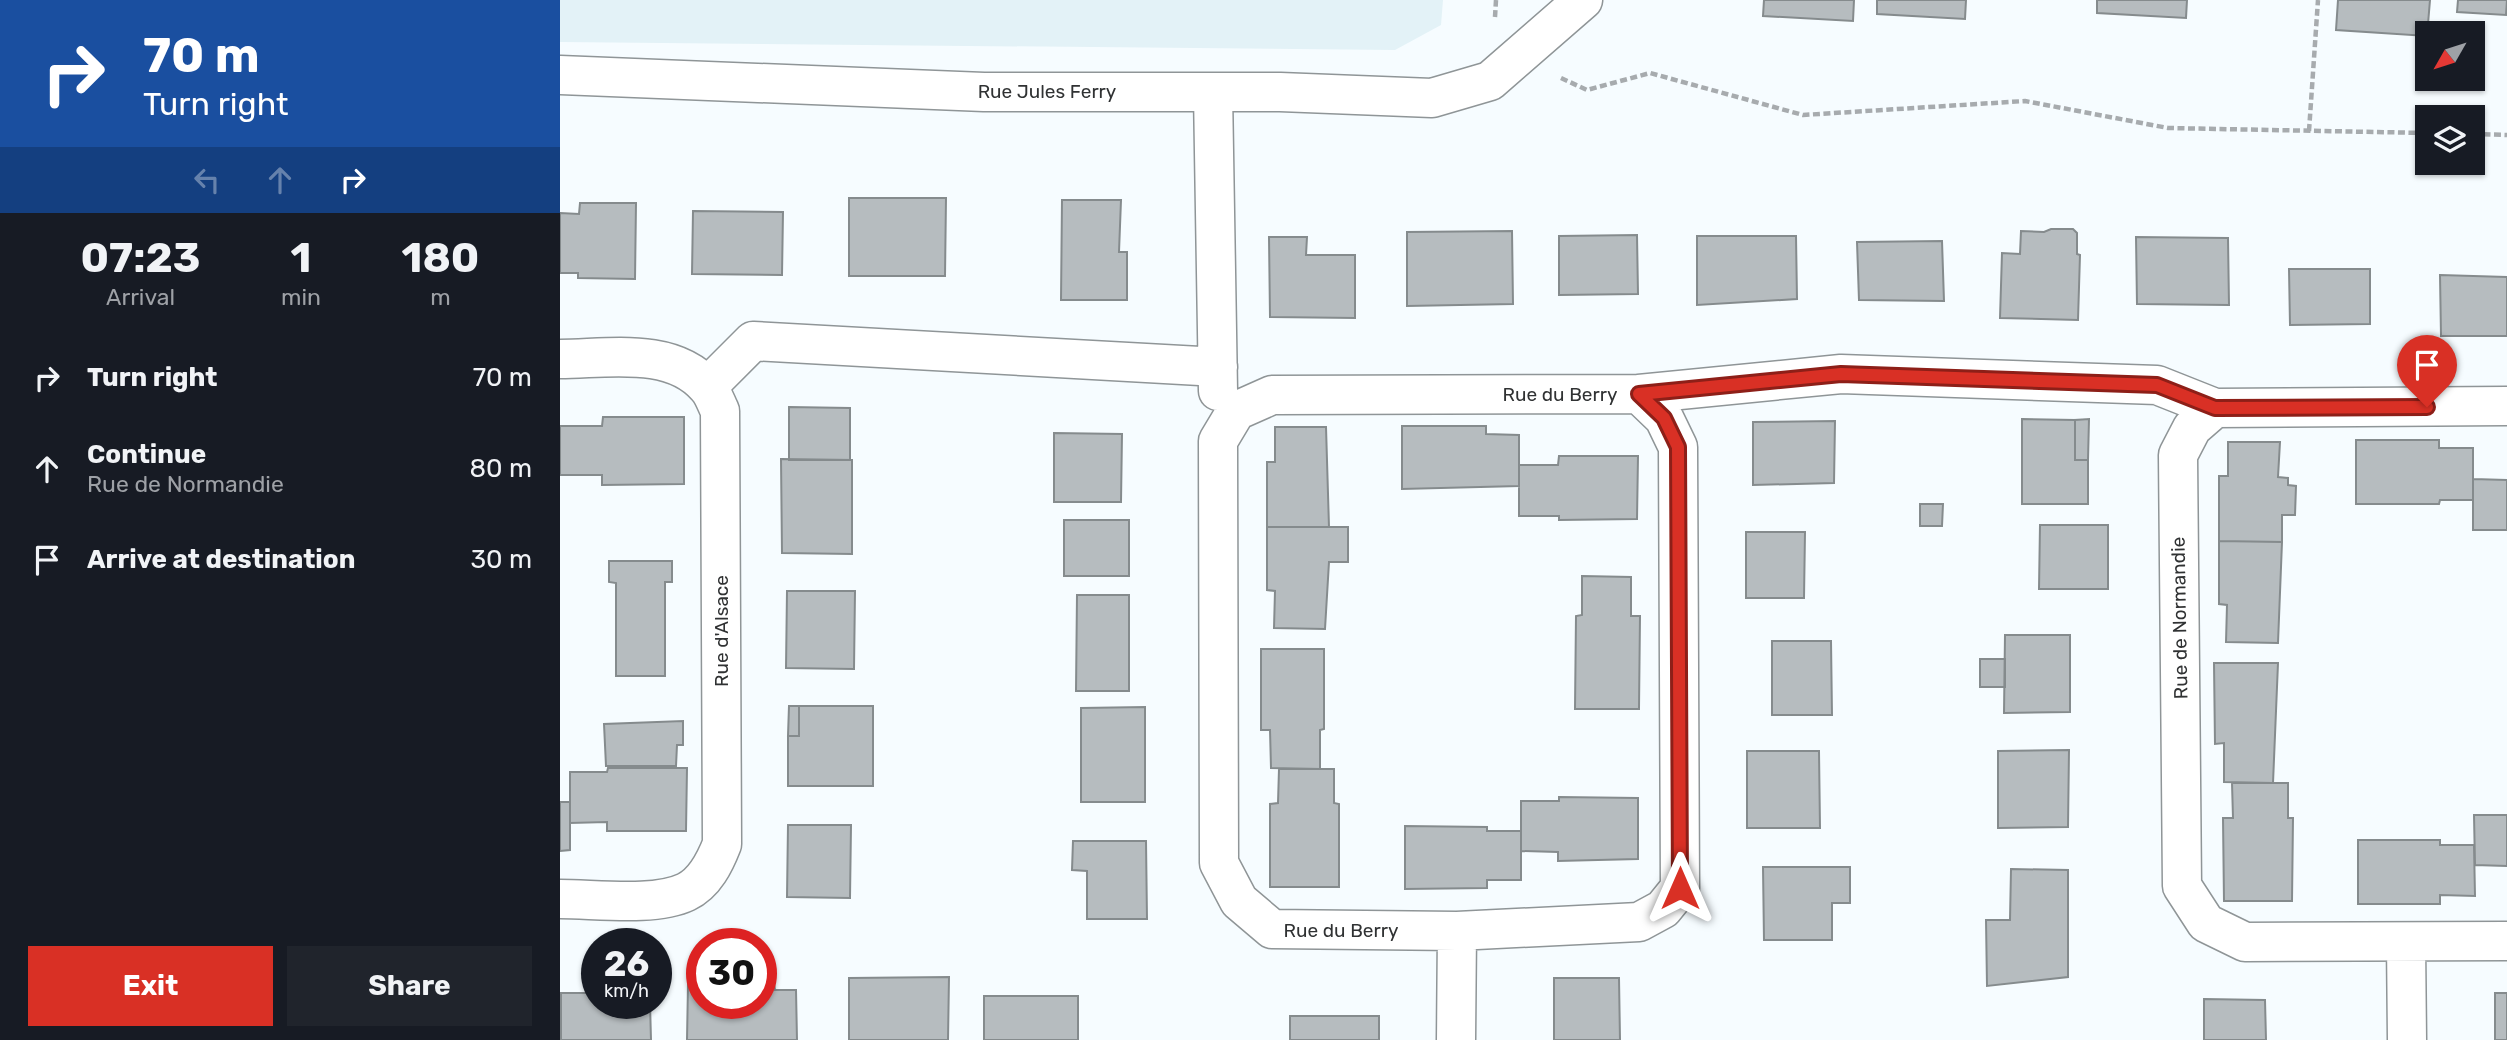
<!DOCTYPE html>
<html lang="en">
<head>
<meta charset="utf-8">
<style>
  :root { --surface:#171b24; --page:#20242c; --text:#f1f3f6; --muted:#9ea1a6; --accent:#d93025 }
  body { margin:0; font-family:Rubik,sans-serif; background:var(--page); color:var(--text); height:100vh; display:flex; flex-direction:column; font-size:26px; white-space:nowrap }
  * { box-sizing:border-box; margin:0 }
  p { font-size:23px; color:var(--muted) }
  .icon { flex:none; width:38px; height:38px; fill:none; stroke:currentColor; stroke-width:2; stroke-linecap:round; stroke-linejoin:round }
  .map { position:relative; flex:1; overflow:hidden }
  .panel { display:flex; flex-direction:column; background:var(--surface); width:560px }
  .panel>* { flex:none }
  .hud { background:#1a4fa0; color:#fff; overflow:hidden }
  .needle { width:46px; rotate:231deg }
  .controls { position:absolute; left:1855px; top:21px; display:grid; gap:14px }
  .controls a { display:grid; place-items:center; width:70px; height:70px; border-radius:0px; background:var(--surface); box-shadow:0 2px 5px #0004; font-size:35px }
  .speed { position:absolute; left:21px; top:928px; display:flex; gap:14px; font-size:35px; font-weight:700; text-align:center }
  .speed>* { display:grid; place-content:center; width:91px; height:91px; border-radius:50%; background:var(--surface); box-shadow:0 2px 5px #0004; line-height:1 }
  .speed small { font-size:18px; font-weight:400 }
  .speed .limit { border:10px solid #d22; background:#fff; color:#111 }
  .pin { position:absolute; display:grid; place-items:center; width:60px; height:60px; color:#fff; margin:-72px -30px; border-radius:50% 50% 50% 0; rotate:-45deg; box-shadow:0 0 7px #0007 }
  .pin .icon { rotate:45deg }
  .me { position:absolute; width:77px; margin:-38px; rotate:0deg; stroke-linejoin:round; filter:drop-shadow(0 0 5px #0008) }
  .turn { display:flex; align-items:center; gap:24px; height:147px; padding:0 28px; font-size:32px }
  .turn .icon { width:91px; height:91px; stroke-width:2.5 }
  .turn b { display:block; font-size:49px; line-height:60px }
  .lanes { display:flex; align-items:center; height:66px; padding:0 28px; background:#0003; justify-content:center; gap:35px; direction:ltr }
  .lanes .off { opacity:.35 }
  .eta { display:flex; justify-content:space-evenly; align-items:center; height:119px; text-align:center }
  .eta b { font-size:42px; font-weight:700; line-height:49px }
  .cta { display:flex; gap:14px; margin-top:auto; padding:14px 28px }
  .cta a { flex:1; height:80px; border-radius:0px; background:var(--accent); color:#fff; font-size:28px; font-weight:700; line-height:80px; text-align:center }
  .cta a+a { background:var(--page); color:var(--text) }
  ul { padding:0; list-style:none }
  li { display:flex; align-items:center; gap:21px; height:91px; padding:0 28px }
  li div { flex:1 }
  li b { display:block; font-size:26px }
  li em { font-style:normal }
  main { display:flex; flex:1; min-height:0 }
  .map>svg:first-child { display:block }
</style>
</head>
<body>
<main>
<section class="panel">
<div class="hud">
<div class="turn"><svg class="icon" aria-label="right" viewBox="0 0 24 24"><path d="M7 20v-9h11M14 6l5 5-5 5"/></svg><div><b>70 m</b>Turn right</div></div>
<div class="lanes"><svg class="icon off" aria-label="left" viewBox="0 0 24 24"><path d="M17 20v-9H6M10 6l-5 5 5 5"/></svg><svg class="icon off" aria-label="ahead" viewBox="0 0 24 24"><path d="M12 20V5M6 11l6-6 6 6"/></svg><svg class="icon" aria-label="right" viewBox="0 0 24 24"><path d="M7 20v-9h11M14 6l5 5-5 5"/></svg></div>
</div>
<div class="eta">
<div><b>07:23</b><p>Arrival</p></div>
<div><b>1</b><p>min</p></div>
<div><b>180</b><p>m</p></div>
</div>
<ul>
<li><svg class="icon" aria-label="right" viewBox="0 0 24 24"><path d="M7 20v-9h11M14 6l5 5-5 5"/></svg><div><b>Turn right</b></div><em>70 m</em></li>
<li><svg class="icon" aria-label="ahead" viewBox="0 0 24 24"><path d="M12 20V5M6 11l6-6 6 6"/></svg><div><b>Continue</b><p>Rue de Normandie</p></div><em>80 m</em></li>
<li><svg class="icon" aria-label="arrive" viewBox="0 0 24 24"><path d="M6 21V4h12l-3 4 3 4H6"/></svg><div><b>Arrive at destination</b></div><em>30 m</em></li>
</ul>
<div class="cta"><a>Exit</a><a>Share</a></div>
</section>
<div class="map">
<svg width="1947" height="1040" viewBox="0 0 1947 1040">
  <rect width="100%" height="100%" fill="#f6fcff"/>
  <!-- built -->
  <path fill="#e3f2f7" d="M 0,0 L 883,0 L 881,25 L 835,50 L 0,42 Z"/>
  <!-- building -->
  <path fill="#b6bcbf" stroke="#858b8d" stroke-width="2" d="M 1204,0 L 1294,0 L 1293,21 L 1203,16 Z
    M 1317,0 L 1406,0 L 1405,19 L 1317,14 Z
    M 1537,0 L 1627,0 L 1626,18 L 1537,13 Z
    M 1778,0 L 1870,0 L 1867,36 L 1776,30 Z
    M 1898,0 L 1947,0 L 1946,15 L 1897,12 Z
    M 289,198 L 386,198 L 385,276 L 289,276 Z
    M 502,200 L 561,200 L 559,252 L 567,252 L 567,300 L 501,300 Z
    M 20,203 L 76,203 L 75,279 L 18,278 L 18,273 L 0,273 L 0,213 L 19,214 Z
    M 133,211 L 223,212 L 222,275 L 132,274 Z
    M 1491,229 L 1513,229 L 1517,233 L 1517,254 L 1520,255 L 1518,320 L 1440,318 L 1442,253 L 1460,254 L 1461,231 L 1484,232 Z
    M 952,231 L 953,304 L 847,306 L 847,232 Z
    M 1077,235 L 1078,294 L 999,295 L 999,236 Z
    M 1137,236 L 1236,236 L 1237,299 L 1137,305 Z
    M 709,237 L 747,237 L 746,255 L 795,255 L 795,318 L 710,317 Z
    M 1576,237 L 1668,238 L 1669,305 L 1577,304 Z
    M 1382,241 L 1384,301 L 1299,300 L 1297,242 Z
    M 1729,269 L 1810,269 L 1810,324 L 1730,325 Z
    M 1880,275 L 1947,277 L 1947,336 L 1881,336 Z
    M 229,407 L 290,408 L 290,460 L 229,460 Z
    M 43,417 L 124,417 L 124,484 L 42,485 L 42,475 L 0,475 L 0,426 L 42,426 Z
    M 1462,419 L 1515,420 L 1515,460 L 1528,460 L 1528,504 L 1462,504 Z
    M 1529,419 L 1528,460 L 1515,460 L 1515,420 Z
    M 1275,421 L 1274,483 L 1193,485 L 1193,422 Z
    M 842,426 L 926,426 L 926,434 L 959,435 L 959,486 L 842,489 Z
    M 715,427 L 766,427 L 769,527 L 707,527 L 707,462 L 715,462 Z
    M 494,433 L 562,434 L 561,502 L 494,502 Z
    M 1796,440 L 1879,440 L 1879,448 L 1913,448 L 1913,500 L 1880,500 L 1879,504 L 1796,504 Z
    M 1668,442 L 1720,442 L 1718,477 L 1728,478 L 1728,485 L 1736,486 L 1735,515 L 1722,515 L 1722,542 L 1659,541 L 1659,476 L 1668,476 Z
    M 999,456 L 1078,456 L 1077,519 L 999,520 L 999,516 L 959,516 L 959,465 L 998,465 Z
    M 221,459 L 292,460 L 292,554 L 222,553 Z
    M 1913,479 L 1947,480 L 1947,530 L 1913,530 Z
    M 1360,504 L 1383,504 L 1382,526 L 1360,526 Z
    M 504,520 L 569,520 L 569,576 L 504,576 Z
    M 1480,525 L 1548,525 L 1548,589 L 1479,589 Z
    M 707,527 L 788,527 L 788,562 L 769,562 L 765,629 L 714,628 L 715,591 L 707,590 Z
    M 1186,532 L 1245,532 L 1244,598 L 1186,598 Z
    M 1659,541 L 1722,542 L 1718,643 L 1666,642 L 1667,605 L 1659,604 Z
    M 49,561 L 112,561 L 112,582 L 105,582 L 105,676 L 56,676 L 56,583 L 49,582 Z
    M 1022,576 L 1071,577 L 1071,616 L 1080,616 L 1079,709 L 1015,709 L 1016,616 L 1022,615 Z
    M 227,591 L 295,591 L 294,669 L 226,668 Z
    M 517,595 L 569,595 L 569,691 L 516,691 Z
    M 1445,635 L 1510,635 L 1510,712 L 1444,713 Z
    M 1212,641 L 1271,641 L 1272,715 L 1212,715 Z
    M 701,649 L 764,649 L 764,729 L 760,730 L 760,769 L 711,768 L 710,730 L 701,730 Z
    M 1420,659 L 1445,659 L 1445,687 L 1420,687 Z
    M 1654,663 L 1718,663 L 1713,783 L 1664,782 L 1664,743 L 1655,744 Z
    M 229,706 L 239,706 L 239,736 L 228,736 Z
    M 239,706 L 313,706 L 313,786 L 228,786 L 228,736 L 239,736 Z
    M 585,707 L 585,802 L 521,802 L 521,708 Z
    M 123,721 L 123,745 L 117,745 L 116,766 L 46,766 L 44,724 Z
    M 1509,750 L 1508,827 L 1438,828 L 1438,751 Z
    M 1187,751 L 1259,751 L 1260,828 L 1187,828 Z
    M 48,768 L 127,768 L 126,831 L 47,831 L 47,822 L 10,823 L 10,772 L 47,772 Z
    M 719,769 L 774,769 L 774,803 L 779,804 L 779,887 L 710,887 L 710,804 L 718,803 Z
    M 1672,783 L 1728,783 L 1728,818 L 1733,818 L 1732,901 L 1664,901 L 1663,818 L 1673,818 Z
    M 999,797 L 1078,798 L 1078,859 L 998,861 L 998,852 L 961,851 L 961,801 L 999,801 Z
    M 0,802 L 10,802 L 10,850 L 0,851 Z
    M 1914,815 L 1947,815 L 1947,866 L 1915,865 Z
    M 228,825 L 291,825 L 290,898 L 227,897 Z
    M 845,826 L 927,827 L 927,831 L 961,831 L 961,880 L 927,880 L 927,888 L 845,889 Z
    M 1798,840 L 1880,840 L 1880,845 L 1914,845 L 1915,896 L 1880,895 L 1880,904 L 1798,904 Z
    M 513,841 L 586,841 L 587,919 L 527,919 L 527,871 L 512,870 Z
    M 1203,867 L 1290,867 L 1290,903 L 1272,903 L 1272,940 L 1204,940 Z
    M 1451,869 L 1508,870 L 1508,977 L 1427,986 L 1426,920 L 1450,920 Z
    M 201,961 L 213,961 L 214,983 L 201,983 Z
    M 389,977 L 388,1040 L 289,1040 L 289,978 Z
    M 994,978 L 1059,978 L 1060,1040 L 994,1040 Z
    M 201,983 L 214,983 L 215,990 L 236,990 L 237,1040 L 127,1040 L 128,984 L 142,984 L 142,1003 L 201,1003 Z
    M 1,993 L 37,993 L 37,1003 L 90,1003 L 91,1040 L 1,1040 Z
    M 1935,993 L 1947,993 L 1947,1040 L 1935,1040 Z
    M 424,996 L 518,996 L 518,1040 L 424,1040 Z
    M 1644,999 L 1705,1000 L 1706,1040 L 1644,1040 Z
    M 730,1016 L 819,1016 L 819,1040 L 730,1040 Z"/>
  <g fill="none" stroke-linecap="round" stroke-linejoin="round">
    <defs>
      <path id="minor" d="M 0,75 L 424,92 L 720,92 L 872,98 L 930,81 L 1023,0
        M 653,92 L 658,391
        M 0,359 C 47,359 112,346 147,387 C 153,393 156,403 160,411 L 162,844 C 155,862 145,883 126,892 C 95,907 36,899 0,899
        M 147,387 L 193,341 L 658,367
        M 1079,394 L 1104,418 L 1118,447 L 1120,888 L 1103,909 L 1079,922 L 897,931 L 712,929 L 679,901 L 659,863 L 658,441 L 676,411 L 712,395 Z
        M 1079,394 L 1281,374 L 1597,385 L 1655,408
        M 1947,406 L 1655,408 L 1632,428 L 1618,455 L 1622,886 L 1646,923 L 1685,942 L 1947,941
        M 1846,942 L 1847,1040
        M 896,1040 L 897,931"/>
    </defs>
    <!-- minor casing -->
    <use href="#minor" stroke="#8f9597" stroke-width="41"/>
    <!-- path -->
    <path stroke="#a7abae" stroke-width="4.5" stroke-dasharray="7 3.5" stroke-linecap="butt" d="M 935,17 L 936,0
      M 1001,78 L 1027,90 L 1090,73 L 1243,115 L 1465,101 L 1608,128 L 1867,133
      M 1749,131 L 1758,0
      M 1913,134 L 1947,135"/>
    <!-- minor -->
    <use href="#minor" stroke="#fff" stroke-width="38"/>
  </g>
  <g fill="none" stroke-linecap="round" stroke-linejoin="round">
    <defs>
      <path id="route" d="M 1120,888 L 1118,447 L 1104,418 L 1079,394 L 1281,374 L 1597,385 L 1655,408 L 1867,407"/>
    </defs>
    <!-- route casing -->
    <use href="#route" stroke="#8d1f18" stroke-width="18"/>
    <!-- route -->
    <use href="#route" stroke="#d93025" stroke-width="12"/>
  </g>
  <g text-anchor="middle" stroke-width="7" stroke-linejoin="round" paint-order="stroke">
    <!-- street labels -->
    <g font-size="19" fill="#303233" stroke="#fff">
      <text x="487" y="98">Rue Jules Ferry</text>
      <text x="1000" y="401">Rue du Berry</text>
      <text transform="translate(1619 618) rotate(-91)" y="7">Rue de Normandie</text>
      <text transform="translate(161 631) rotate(-90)" y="7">Rue d'Alsace</text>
      <text x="781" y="937">Rue du Berry</text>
    </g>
  </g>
</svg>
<div class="controls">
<a><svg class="needle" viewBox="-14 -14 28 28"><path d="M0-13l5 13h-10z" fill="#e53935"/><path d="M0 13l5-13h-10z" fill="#9ea1a6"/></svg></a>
<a><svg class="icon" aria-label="layers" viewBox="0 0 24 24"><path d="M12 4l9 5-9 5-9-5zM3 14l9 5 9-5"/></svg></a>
</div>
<div class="speed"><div>26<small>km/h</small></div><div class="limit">30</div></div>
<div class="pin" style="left:1867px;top:407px;background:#d93025"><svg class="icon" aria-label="arrive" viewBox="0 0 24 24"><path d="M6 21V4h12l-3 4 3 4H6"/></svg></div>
<svg class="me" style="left:1120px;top:888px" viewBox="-20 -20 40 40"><path d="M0-17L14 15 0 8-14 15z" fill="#d93025" stroke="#fff" stroke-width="4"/></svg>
</div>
</main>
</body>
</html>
